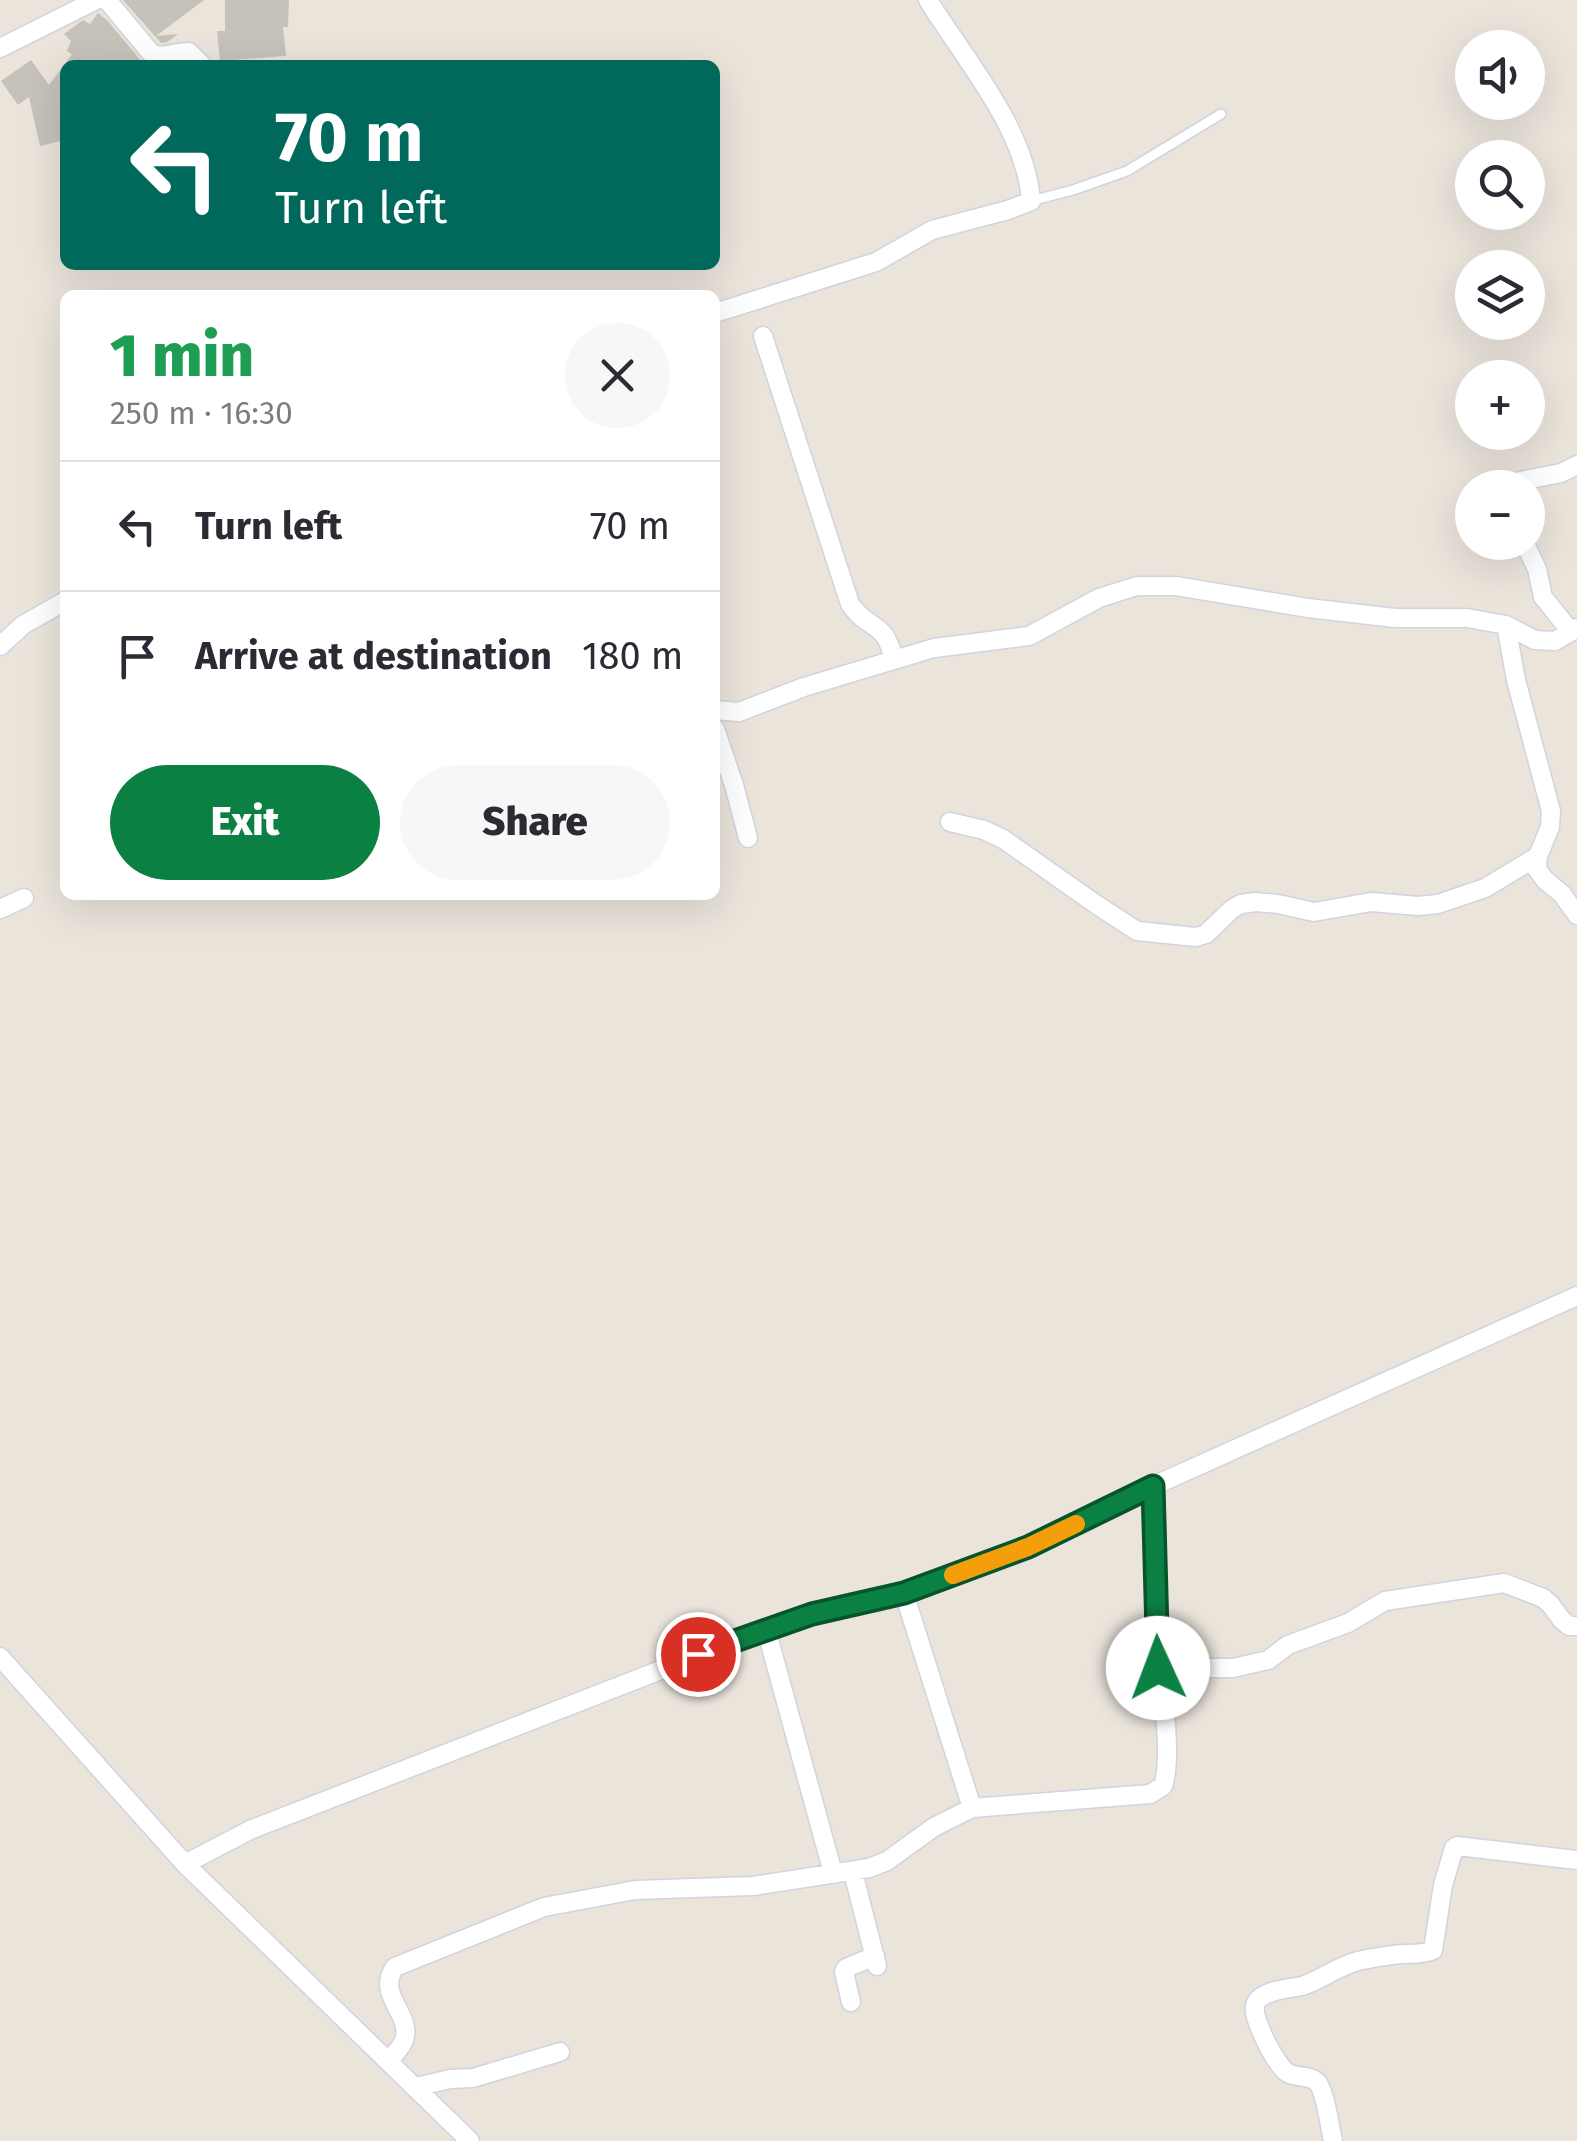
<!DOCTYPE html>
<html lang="en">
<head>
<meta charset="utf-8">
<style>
  :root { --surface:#fff; --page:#f7f7f7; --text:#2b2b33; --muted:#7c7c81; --line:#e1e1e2; --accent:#0b8043 }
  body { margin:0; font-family:"Fira Sans",sans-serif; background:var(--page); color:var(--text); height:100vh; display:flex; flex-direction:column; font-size:38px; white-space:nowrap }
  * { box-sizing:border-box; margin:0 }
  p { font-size:32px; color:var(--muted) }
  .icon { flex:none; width:55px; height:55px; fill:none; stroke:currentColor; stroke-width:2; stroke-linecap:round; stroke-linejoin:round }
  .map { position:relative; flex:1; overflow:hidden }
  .side { position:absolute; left:60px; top:290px; width:660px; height:610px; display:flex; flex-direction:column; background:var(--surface); border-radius:15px; box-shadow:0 10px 40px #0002 }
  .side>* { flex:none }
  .hud { position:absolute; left:60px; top:60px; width:660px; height:210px; border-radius:15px; box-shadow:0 10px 40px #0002; background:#00695c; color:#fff; overflow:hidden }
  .tools { position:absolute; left:1455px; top:30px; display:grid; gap:20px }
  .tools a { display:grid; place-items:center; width:90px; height:90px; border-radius:50%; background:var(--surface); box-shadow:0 10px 40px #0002; font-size:50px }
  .pin { position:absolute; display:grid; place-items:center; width:85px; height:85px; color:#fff; margin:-42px; border:5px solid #fff; border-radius:50%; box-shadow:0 2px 10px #0007 }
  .me { position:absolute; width:110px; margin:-55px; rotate:358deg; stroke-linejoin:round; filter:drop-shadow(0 0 8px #0008) }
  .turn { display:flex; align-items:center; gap:35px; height:210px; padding:0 50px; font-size:45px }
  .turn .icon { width:130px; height:130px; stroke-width:2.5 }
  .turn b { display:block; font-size:70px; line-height:85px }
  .round { display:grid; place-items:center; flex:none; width:105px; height:105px; border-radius:52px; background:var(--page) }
  .overview { display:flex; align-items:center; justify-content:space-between; height:170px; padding:0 50px }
  h1 { font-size:60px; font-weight:800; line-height:75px; color:#1e9e55 }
  .action { display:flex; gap:20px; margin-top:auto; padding:20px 50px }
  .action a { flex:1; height:115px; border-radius:60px; background:var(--accent); color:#fff; font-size:40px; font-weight:800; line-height:115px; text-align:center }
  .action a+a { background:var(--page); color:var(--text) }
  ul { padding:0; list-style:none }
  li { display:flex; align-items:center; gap:30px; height:130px; padding:0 50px; border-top:2px solid var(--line) }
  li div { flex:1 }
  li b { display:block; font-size:38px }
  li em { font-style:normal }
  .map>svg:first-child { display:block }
</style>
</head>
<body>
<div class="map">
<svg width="1577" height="2141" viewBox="0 0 1577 2141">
  <rect width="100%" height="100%" fill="#eae4db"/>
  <!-- building -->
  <path fill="#c6c2ba" d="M 123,0 L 204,0 L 156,36 L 178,34 L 167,42 L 161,43 Z
    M 225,0 L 289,0 L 288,27 L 283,27 L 286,56 L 220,61 L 217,31 L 225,31 Z
    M 98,13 L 107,20 L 142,62 L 139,65 L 65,65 L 65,140 L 40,146 L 29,97 L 18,105 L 1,81 L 31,60 L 49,85 L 72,54 L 67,51 L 71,41 L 64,34 L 83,20 L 90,24 Z"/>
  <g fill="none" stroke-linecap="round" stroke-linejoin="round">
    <defs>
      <path id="lane" d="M 1031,201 L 1073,190 L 1127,171 L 1221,114"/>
      <path id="street" d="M 107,0 L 151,53 C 163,60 176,51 189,52 L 202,65
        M 0,48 L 96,0
        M 715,313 L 876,262 L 932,230 L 1008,210 L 1031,201 C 1026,129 965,60 928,0
        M 763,336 L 850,604 C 869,632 885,619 894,660
        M 1502,488 L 1505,484 L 1561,473 L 1577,465
        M 1524,542 L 1537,569 L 1543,597 L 1571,632
        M 1506,625 L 1516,680 L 1551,811 L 1550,827 L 1538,856 L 1537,869 L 1545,880 L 1562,894 L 1577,915
        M 0,646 L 23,625 L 65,601
        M 715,710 L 739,712 L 804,687 L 934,648 L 1029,636 L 1099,598 L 1137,586 L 1176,586 L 1308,608 L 1395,618 L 1467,618 L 1506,625 L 1535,640 L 1555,641 L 1577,628
        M 715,729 L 734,785 L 748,838
        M 950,822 L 984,830 L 1003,839 L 1097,905 L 1137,931 L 1196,937 L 1206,934 L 1232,909 L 1241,904 L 1255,902 L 1278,904 L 1314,912 L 1371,902 L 1418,906 L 1438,904 L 1485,888 L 1538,856
        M 0,909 L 24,898
        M 1153,1486 L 1158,1668
        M 904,1593 L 972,1808
        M 766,1629 L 833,1873
        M 0,1657 L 185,1864 L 470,2141
        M 185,1864 L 250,1830 L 766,1629 L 812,1614 L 904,1593 L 1028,1547 L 1153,1486 L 1577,1296
        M 853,1872 L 877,1966
        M 851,2002 L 844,1972 L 846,1968 L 875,1956
        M 389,2061 C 393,2055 402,2047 404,2040 C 413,2014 375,1995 395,1967 L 544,1907 L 635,1890 L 753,1886 L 869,1868 L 887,1861 L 934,1827 L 972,1808 L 1150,1794 L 1163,1786 C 1172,1759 1164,1698 1158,1668 L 1233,1668 L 1268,1660 L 1288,1645 L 1348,1623 L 1385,1601 L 1504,1583 L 1543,1598 L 1551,1605 L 1561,1619 L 1569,1626 L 1577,1626
        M 416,2087 L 450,2079 L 473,2078 L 560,2052
        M 1333,2141 C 1330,2128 1325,2090 1317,2082 C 1310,2075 1297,2078 1288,2073 C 1277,2067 1252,2019 1255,2006 C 1258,1990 1289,1989 1302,1986 C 1321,1980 1338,1966 1358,1961 C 1372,1958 1388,1955 1403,1954 C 1414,1953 1423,1955 1433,1950 L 1443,1885 L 1454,1848 L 1457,1846 L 1577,1860"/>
    </defs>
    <!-- lane casing -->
    <use href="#lane" stroke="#d1d3e1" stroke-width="12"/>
    <!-- street casing -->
    <use href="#street" stroke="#d1d3e1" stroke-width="21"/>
    <!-- lane -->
    <use href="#lane" stroke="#fff" stroke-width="9"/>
    <!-- street -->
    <use href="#street" stroke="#fff" stroke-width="18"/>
  </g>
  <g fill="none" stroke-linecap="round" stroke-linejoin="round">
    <defs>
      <path id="route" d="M 698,1654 L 812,1614 L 904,1593 L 1028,1547 L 1153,1486 L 1158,1668"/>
    </defs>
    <!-- route casing -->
    <use href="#route" stroke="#07532c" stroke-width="25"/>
    <!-- route -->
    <use href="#route" stroke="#0b8043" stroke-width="18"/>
    <!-- slow -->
    <path stroke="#f59e0b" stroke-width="18" d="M 953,1575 L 1028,1547 L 1076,1524"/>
  </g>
</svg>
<div class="tools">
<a><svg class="icon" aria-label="sound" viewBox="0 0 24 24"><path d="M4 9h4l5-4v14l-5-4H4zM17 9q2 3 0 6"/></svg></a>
<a><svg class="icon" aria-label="search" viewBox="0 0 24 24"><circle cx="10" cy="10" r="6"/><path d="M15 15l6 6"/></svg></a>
<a><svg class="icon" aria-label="layers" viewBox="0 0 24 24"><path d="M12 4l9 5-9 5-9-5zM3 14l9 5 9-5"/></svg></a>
<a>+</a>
<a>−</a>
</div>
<div class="pin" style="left:698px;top:1654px;background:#d93025"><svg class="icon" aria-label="arrive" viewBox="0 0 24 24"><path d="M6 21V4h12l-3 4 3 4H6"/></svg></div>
<svg class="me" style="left:1158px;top:1668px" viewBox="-20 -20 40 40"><circle r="19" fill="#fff"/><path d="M0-13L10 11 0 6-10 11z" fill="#0b8043"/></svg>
<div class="hud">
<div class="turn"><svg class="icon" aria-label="left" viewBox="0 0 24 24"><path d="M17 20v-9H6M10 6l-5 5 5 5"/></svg><div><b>70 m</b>Turn left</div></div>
</div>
<section class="side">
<div class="overview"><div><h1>1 min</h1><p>250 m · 16:30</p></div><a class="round"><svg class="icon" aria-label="close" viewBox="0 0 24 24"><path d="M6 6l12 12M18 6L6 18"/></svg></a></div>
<ul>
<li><svg class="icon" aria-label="left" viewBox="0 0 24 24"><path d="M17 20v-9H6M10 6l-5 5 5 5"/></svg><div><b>Turn left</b></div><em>70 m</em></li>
<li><svg class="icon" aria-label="arrive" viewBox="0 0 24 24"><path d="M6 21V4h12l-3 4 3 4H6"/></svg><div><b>Arrive at destination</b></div><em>180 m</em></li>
</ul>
<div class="action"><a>Exit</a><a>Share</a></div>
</section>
</div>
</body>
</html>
